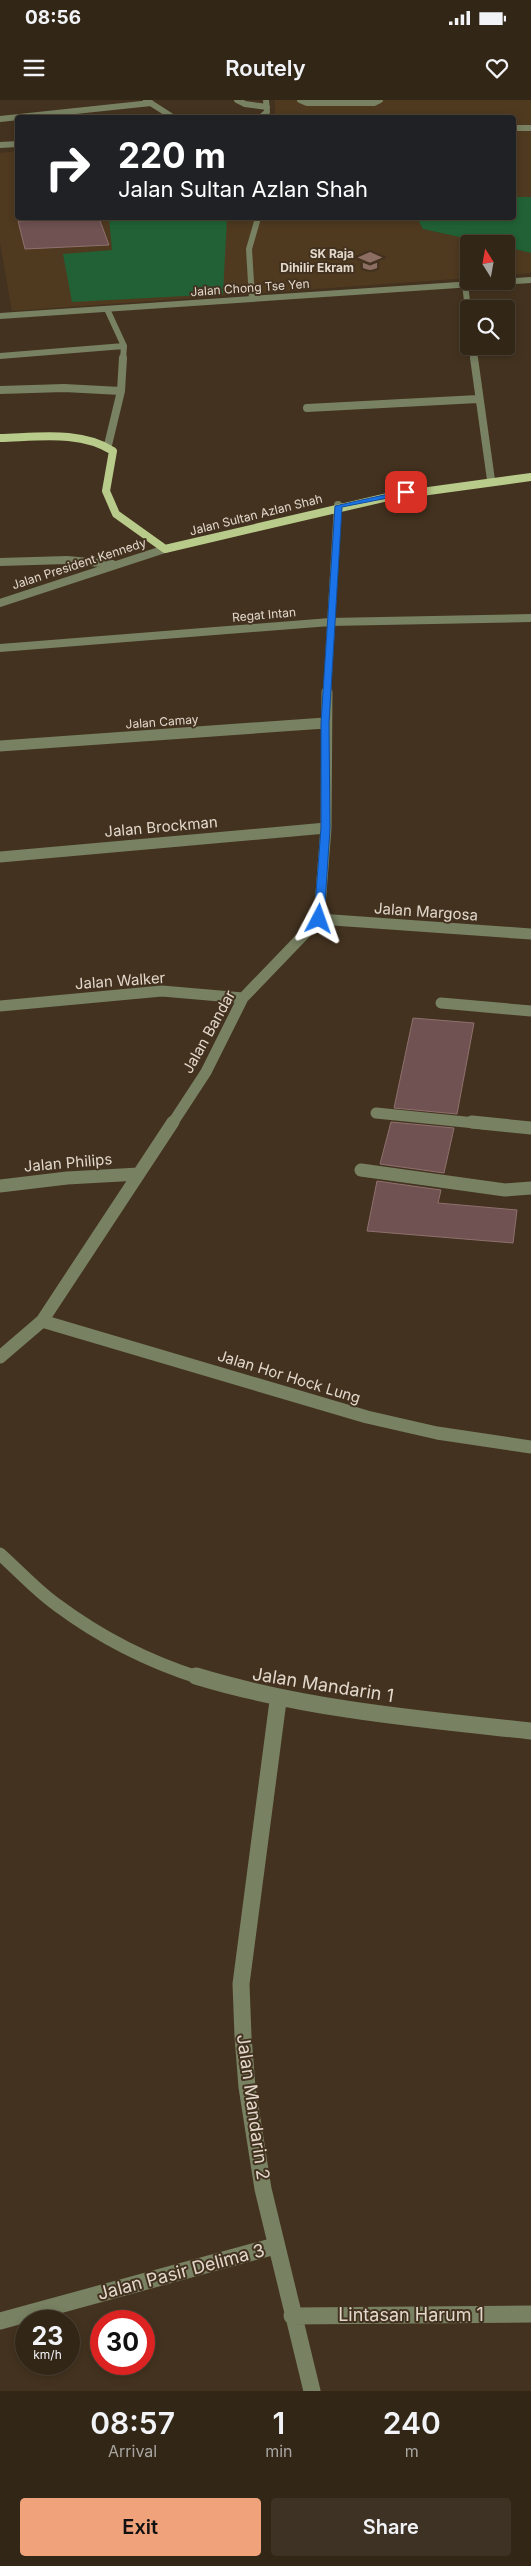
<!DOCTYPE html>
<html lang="en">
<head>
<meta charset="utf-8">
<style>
  :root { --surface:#322617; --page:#3d3224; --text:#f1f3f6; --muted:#a8a5a1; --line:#4d4336; --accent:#f0a27b }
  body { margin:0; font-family:Inter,sans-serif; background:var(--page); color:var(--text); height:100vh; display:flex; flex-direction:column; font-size:19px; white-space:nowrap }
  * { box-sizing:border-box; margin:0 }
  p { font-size:16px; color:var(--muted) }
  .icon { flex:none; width:28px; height:28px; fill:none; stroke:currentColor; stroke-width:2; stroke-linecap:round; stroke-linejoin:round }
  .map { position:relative; height:2291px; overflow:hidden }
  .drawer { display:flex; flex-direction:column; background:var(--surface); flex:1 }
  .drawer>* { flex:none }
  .top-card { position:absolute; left:15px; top:15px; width:501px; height:105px; border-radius:5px; box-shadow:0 2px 8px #0003,0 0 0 1px var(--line); background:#202124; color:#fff; overflow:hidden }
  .needle { width:32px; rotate:349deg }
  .buttons { position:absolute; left:460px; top:135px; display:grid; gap:10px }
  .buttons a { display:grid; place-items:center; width:55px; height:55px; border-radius:5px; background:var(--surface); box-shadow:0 2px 8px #0003,0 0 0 1px var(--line); font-size:25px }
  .speed { position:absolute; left:15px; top:2210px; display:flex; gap:10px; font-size:25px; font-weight:700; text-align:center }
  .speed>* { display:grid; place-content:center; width:65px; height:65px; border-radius:50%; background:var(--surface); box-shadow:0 2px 8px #0003,0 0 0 1px var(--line); line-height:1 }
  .speed small { font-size:12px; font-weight:400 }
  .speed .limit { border:8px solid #d22; background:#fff; color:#111 }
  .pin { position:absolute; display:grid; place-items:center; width:42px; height:42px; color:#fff; margin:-21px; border-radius:10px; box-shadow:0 2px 8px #0006 }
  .me { position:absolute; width:55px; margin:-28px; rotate:4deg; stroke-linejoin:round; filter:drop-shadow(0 0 4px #0008) }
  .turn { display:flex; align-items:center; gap:18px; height:105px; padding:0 20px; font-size:22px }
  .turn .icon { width:65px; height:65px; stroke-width:2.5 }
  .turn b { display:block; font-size:35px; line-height:42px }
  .eta { display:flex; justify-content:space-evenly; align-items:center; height:85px; text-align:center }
  .eta b { font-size:30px; font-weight:600; line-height:35px }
  .action { display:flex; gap:10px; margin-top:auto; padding:10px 20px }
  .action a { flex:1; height:58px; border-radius:5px; background:var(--accent); color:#111; font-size:20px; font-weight:600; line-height:58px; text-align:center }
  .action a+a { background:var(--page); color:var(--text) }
  .status { display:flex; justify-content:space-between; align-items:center; height:35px; padding:0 25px; background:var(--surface); direction:ltr }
  .status svg { height:14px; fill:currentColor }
  header { display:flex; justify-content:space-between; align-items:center; height:65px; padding:0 20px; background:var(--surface); font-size:22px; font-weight:600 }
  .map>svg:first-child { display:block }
</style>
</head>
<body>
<div class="status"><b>08:56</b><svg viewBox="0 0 49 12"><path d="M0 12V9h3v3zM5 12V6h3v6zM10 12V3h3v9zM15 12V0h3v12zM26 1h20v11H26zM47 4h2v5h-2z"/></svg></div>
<header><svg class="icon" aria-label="menu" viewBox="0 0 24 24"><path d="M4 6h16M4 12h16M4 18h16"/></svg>Routely<svg class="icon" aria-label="heart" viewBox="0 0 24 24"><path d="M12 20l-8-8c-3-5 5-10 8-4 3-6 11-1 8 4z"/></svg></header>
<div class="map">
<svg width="531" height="2291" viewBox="0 0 531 2291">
  <rect width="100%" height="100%" fill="#43321f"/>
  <!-- built -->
  <path fill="#4f3a20" d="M 275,0 L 531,0 L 531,97 L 514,97 L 514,18 L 275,18 Z
    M 17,51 L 18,118 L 417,118 L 423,129 L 491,144 L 469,144 L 469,178 L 12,211 L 0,143 L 0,53 Z
    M 506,147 L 531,153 L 531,173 L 506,175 Z"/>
  <!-- green -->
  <path fill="#216135" d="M 514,97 L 531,97 L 531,153 L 506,147 L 506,144 L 491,144 L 423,129 L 417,118 L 514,118 Z
    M 109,118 L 227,118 L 223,194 L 72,202 L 63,154 L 112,150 Z"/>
  <!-- building -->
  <path fill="#6f5251" stroke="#8f706e" d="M 99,118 L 109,145 L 25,149 L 18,121 Z
    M 413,918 L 474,923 L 457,1014 L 394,1008 Z
    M 391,1022 L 454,1028 L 444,1073 L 380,1064 Z
    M 377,1081 L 441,1090 L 438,1103 L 517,1110 L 513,1143 L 367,1131 Z"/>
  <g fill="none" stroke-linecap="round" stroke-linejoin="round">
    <!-- minor-far4 -->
    <path stroke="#788162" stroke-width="6" d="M 146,0 L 174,18
      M 237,0 L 245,4 L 267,7
      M 300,0 L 307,3 L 374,3 L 380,0
      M 260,18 L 267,12 L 266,0
      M 0,19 L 151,3
      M 514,28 L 531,28
      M 0,45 L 18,44
      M 465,184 L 469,218
      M 252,199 L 249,149 L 258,118
      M 107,209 L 124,246 L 123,260
      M 0,216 L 531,180
      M 472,246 L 474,260
      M 0,256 L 124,246"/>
    <!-- minor-far3 -->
    <path stroke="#788162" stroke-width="8" d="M 474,258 L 491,380
      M 0,290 L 64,288 L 121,291
      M 307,308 L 478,299
      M 108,345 L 121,291 L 123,258
      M 0,462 L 67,460 L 112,464
      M 0,503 L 165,449
      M 0,548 L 330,522 L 531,518
      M 327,593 L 338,405"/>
    <!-- minor-far2 -->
    <path stroke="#788162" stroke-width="11" d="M 0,646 L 325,623
      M 0,757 L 326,728
      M 319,819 L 531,834
      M 441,903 L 531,911
      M 0,906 L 162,891 L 243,898
      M 376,1013 L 485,1024
      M 172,1024 L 206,972 L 243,898 L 319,819 L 326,728 L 327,592"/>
    <!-- minor-far1 -->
    <path stroke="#788162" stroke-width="13" d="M 472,1022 L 531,1028
      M 361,1070 L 505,1090 L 531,1088
      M 0,1086 L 67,1078 L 139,1074
      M 42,1221 L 367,1317 L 437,1333 L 531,1347
      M 0,1257 L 42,1221 L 173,1022
      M 0,1454 C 19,1471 37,1491 57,1505 C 100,1537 149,1562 200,1578"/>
    <!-- minor -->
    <path stroke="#788162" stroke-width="17" d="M 196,1576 C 305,1609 418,1619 531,1631
      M 278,1601 L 241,1884 L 243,1936 L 247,1987 L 263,2089 L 312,2291
      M 292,2216 L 531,2214
      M 0,2221 L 275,2146"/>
    <!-- major -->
    <path stroke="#b9cb8b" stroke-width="8" d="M 0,338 C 37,337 81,330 113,351 L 106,391 L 116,414 L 165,449 L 392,396 L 531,377"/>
  </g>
  <!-- route -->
  <path fill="#1a73e8" stroke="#114b97" d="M 406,390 L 408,394 L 342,407 L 329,623 L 330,728 L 324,819 L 319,822 L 314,819 L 321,728 L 321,623 L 335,406 Z"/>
  <!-- icons -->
  <defs>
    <symbol id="school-bare" viewBox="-9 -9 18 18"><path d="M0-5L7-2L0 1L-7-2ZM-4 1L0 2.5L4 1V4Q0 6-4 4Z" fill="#8d6e63" stroke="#43321f" stroke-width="2.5" paint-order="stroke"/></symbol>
  </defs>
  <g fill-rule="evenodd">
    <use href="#school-bare" x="354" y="145" width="32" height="32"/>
  </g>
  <g text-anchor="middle" stroke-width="4" stroke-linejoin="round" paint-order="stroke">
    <!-- far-poi labels -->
    <g font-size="12" font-weight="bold" fill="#e3d8cc" stroke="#43321f" text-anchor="end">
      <text x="354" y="158">SK Raja<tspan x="354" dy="14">Dihilir Ekram</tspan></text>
    </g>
    <!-- far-street labels -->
    <g font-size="12" fill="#e3d8cc" stroke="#43321f">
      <text transform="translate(250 188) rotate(-4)" y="4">Jalan Chong Tse Yen</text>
      <text transform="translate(256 415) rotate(-14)" y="4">Jalan Sultan Azlan Shah</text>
      <text transform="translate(79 464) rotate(-18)" y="4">Jalan President Kennedy</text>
      <text transform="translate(264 515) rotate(-5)" y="4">Regat Intan</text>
      <text transform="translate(162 622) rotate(-4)" y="4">Jalan Camay</text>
    </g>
    <!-- street labels -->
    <g font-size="15" fill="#e3d8cc" stroke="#43321f">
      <text transform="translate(161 727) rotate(-5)" y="5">Jalan Brockman</text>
      <text transform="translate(426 812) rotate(4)" y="5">Jalan Margosa</text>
      <text transform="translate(120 881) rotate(-4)" y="5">Jalan Walker</text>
      <text transform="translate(209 932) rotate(-61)" y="5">Jalan Bandar</text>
      <text transform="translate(68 1063) rotate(-5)" y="5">Jalan Philips</text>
      <text transform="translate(289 1277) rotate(17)" y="5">Jalan Hor Hock Lung</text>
    </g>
    <!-- near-street labels -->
    <g font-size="18" fill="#e3d8cc" stroke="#43321f">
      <text transform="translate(323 1585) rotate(9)" y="6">Jalan Mandarin 1</text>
      <text transform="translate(253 2007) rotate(82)" y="6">Jalan Mandarin 2</text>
      <text transform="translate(181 2172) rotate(-15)" y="6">Jalan Pasir Delima 3</text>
      <text x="411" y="2221">Lintasan Harum 1</text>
    </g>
  </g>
</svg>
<div class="buttons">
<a><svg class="needle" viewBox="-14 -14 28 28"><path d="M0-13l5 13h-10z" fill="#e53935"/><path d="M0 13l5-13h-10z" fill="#a8a5a1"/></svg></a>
<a><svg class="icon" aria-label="search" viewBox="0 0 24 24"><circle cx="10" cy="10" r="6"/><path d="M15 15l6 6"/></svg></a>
</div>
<div class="speed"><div>23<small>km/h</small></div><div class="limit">30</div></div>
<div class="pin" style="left:406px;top:392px;background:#d93025"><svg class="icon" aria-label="arrive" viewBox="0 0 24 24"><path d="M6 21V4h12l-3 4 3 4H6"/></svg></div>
<svg class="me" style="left:319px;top:819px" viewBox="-20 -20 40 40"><path d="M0-17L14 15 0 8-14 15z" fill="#1a73e8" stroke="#fff" stroke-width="4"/></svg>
<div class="top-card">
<div class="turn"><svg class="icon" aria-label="right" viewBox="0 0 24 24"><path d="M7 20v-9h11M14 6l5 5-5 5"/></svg><div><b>220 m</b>Jalan Sultan Azlan Shah</div></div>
</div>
</div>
<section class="drawer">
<div class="eta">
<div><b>08:57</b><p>Arrival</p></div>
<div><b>1</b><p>min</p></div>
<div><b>240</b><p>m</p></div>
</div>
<div class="action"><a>Exit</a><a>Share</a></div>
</section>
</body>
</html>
